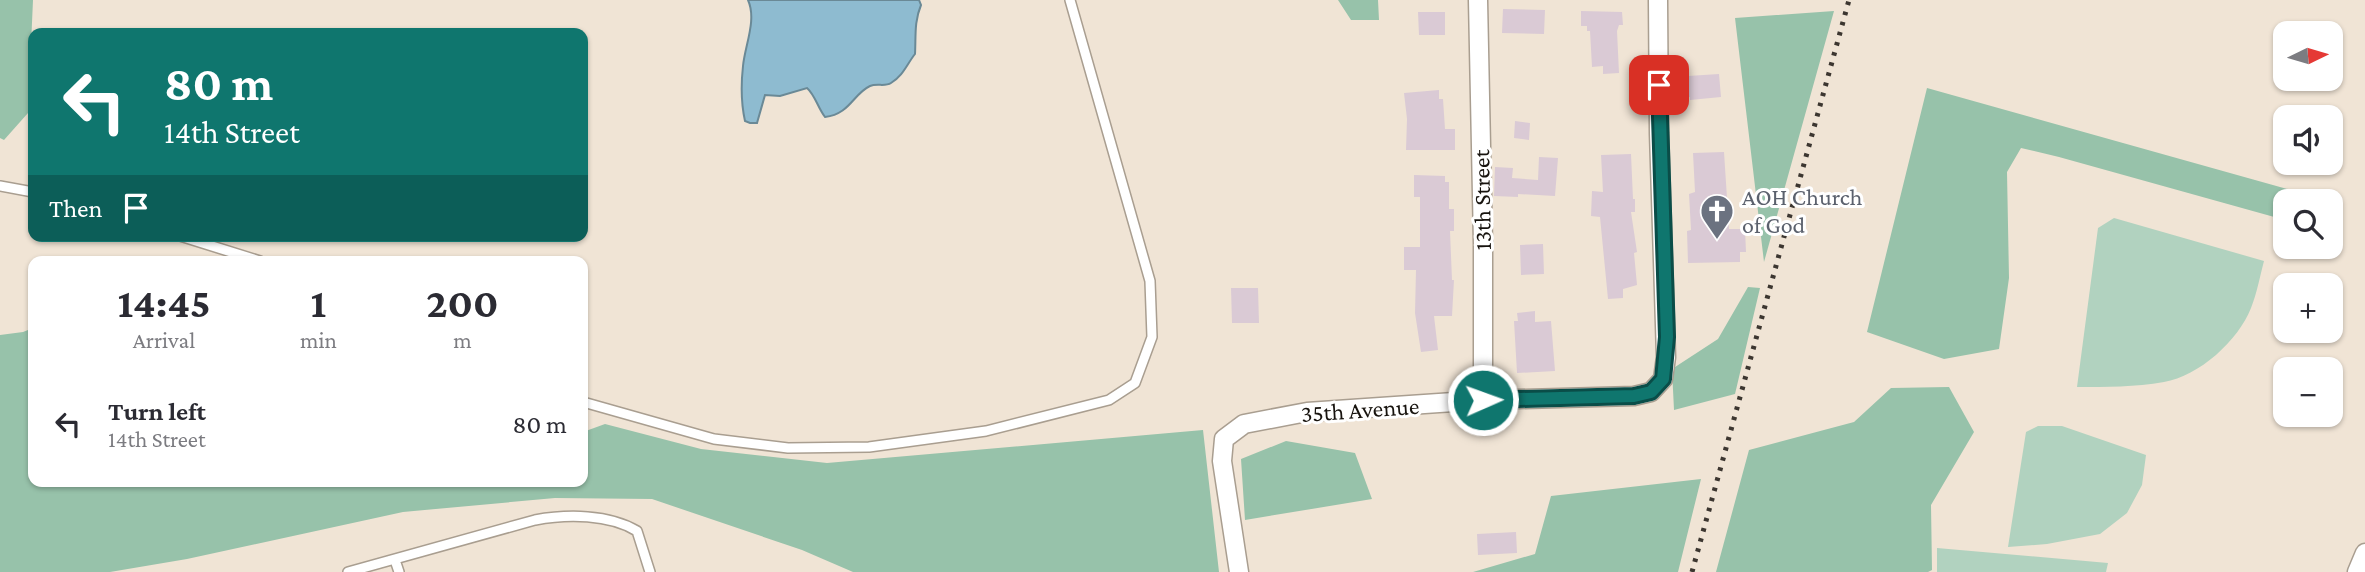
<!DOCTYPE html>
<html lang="en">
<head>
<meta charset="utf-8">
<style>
  :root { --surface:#fff; --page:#f7f7f7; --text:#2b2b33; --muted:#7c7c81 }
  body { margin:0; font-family:"Crimson Pro",serif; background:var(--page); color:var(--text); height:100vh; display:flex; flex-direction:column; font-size:26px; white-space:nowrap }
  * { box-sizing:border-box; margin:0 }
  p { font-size:23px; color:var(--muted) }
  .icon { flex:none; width:38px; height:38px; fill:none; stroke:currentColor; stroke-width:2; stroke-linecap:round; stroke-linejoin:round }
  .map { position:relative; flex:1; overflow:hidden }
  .sheet { position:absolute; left:28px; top:256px; width:560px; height:231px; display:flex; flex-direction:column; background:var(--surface); border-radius:14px; box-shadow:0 2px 5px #0004 }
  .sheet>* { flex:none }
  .banner { position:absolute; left:28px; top:28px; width:560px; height:214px; border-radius:14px; box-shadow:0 2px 5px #0004; background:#0f766e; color:#fff; overflow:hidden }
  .needle { width:46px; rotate:85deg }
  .fabs { position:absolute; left:2273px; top:21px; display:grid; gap:14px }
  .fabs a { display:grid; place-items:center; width:70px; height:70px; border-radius:14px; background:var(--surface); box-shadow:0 2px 5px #0004; font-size:35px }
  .pin { position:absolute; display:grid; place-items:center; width:60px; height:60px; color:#fff; margin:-30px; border-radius:14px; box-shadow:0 4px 10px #0006 }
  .me { position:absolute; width:77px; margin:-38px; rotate:88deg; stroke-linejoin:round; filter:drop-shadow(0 0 5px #0008) }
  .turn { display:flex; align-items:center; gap:24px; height:147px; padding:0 21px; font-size:32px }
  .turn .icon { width:91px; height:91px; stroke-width:2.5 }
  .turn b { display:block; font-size:49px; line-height:60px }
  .then { display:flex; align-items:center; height:66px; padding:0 21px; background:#0003; gap:14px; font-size:26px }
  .eta { display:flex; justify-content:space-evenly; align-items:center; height:119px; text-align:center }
  .eta b { font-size:42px; font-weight:700; line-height:49px }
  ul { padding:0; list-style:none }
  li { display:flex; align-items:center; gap:21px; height:98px; padding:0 21px }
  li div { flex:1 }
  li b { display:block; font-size:26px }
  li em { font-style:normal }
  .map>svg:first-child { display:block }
</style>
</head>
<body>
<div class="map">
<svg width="2365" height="572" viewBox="0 0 2365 572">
  <rect width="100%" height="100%" fill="#f0e4d5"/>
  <!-- green -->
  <path fill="#b1d2bf" d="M 2114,218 L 2264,261 C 2260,276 2257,293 2251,308 C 2238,341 2199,376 2164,382 C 2135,387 2106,387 2077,387 L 2098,228 Z
    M 2038,426 L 2062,426 L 2146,455 L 2142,485 L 2127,513 L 2100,534 L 2047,544 L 2008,547 L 2026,432 Z
    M 1937,548 L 2108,563 L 2106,572 L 1937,572 Z"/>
  <!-- forest -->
  <path fill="#97c2aa" d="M 0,0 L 33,0 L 28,113 L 4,140 L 0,138 Z
    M 1338,0 L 1378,0 L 1379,20 L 1351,20 Z
    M 1834,11 L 1764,262 L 1735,18 Z
    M 1927,88 L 2341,204 L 2332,233 L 2331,201 L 2286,201 L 2285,220 L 2059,157 L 2021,148 L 2007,172 L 2009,278 L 1999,349 L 1944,359 L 1867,332 Z
    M 1748,287 L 1760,288 L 1735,394 L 1674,410 L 1672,369 L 1718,339 Z
    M 33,328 L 33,481 L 583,481 L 583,432 L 605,424 L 701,449 L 827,463 L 1203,430 L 1219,572 L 853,572 L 802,550 L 652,499 L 555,498 L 403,512 L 187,559 L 110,572 L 0,572 L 0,335 L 23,332 Z
    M 1949,387 L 1974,432 L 1931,505 L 1932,570 L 1928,572 L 1716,572 L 1749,450 L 1854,422 L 1891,388 Z
    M 1286,441 L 1355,453 L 1372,499 L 1245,520 L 1241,459 Z
    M 1701,479 L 1678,572 L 1473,572 L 1535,554 L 1551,496 Z"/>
  <!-- water -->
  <path fill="#8ebbd0" stroke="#6a8996" stroke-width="2" d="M 748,0 L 919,0 L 921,5 C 914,22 916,36 915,54 C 907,64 903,76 891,83 C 885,87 877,83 870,86 C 853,94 850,114 825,117 C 818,108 815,95 807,88 L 780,96 L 765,95 L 757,123 L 750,123 L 745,121 C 741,103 741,84 743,66 C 745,45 757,20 748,0 Z"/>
  <!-- building -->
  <path fill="#dacad5" d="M 1503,9 L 1545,10 L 1544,34 L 1502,33 Z
    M 1581,11 L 1622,12 L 1623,25 L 1619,25 L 1617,31 L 1619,73 L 1603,74 L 1603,66 L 1592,67 L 1590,31 L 1587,31 L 1587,26 L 1581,26 Z
    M 1418,12 L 1445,12 L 1445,35 L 1419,35 Z
    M 1719,74 L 1721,97 L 1690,100 L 1690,97 L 1685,98 L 1683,79 L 1688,79 L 1688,76 Z
    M 1439,90 L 1439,99 L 1443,99 L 1445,129 L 1455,129 L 1455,150 L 1406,150 L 1407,119 L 1404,93 Z
    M 1515,121 L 1530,123 L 1529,140 L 1514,138 Z
    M 1724,152 L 1729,229 L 1745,229 L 1746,252 L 1740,252 L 1740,262 L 1688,263 L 1687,231 L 1691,230 L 1689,194 L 1695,192 L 1693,153 Z
    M 1631,154 L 1633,199 L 1635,199 L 1635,212 L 1631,212 L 1637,252 L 1634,253 L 1637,285 L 1623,289 L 1623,298 L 1608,299 L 1600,217 L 1591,216 L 1592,191 L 1603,192 L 1601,155 Z
    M 1539,157 L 1558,158 L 1555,196 L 1518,194 L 1518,197 L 1494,196 L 1495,167 L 1513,168 L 1512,178 L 1538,180 Z
    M 1414,175 L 1445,176 L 1445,182 L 1449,182 L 1449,209 L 1454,209 L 1454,231 L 1450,231 L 1452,280 L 1454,280 L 1452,316 L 1434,316 L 1438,350 L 1421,352 L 1415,313 L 1416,270 L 1404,270 L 1404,247 L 1420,247 L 1420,197 L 1414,197 Z
    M 1543,244 L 1544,274 L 1521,275 L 1520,245 Z
    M 1231,288 L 1258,288 L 1259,323 L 1232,323 Z
    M 1535,311 L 1535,322 L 1551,321 L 1555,371 L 1517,373 L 1514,321 L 1518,321 L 1517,313 Z
    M 1516,532 L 1517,553 L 1478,555 L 1477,534 Z"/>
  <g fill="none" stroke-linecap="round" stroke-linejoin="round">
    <defs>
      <path id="lane" d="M 0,186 L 33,192
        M 180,236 L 260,261
        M 583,402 L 714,439 L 788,448 L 869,447 L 986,431 L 1109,400 L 1135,383 L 1152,337 L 1150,281 L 1070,0
        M 395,560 L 399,572
        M 348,572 L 535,520 C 567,514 609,514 637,531 L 650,572"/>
      <path id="street" d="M 1478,0 L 1483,244 L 1483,400
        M 1239,572 L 1222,461 L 1224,439 L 1244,424 L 1307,412 L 1483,400 L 1634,396 L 1651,392 L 1663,379 L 1666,357 L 1659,133 L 1658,0
        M 2357,572 L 2365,553"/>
    </defs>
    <!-- lane casing -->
    <use href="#lane" stroke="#a99e90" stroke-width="12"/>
    <!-- street casing -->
    <use href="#street" stroke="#a99e90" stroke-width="21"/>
    <!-- lane -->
    <use href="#lane" stroke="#fff" stroke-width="9"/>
    <!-- street -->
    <use href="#street" stroke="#fff" stroke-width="18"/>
    <!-- rail -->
    <path stroke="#3c3630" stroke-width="5" stroke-dasharray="3.5 7" stroke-linecap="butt" d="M 1692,572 L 1849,0"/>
  </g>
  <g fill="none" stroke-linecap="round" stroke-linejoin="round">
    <defs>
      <path id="route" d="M 1483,400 L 1634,396 L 1651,392 L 1663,379 L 1667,337 L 1659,85"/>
    </defs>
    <!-- route casing -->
    <use href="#route" stroke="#0a4d48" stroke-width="18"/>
    <!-- route -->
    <use href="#route" stroke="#0f766e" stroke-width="12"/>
  </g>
  <!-- icons -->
  <defs>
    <symbol id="church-pin" viewBox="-11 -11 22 30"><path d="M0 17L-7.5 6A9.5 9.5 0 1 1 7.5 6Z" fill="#6b7280" stroke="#fff"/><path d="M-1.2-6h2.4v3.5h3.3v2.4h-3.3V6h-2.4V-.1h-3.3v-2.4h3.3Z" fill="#fff"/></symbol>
  </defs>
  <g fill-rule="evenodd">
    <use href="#church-pin" x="1698" y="192" width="38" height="52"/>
  </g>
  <g text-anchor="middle" stroke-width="6" stroke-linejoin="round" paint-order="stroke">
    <!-- worship labels -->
    <g font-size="24" fill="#5b616d" stroke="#fff" text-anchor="start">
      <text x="1742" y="205">AOH Church<tspan x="1742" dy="28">of God</tspan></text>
    </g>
    <!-- street labels -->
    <g font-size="24" fill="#17130e" stroke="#fff">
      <text transform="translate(1482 200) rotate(-91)" y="8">13th Street</text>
      <text transform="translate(1360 410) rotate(-4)" y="8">35th Avenue</text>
    </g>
  </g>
</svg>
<div class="fabs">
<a><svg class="needle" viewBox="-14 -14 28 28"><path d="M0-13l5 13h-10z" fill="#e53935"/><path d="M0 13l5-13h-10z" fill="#7c7c81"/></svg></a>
<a><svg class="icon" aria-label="sound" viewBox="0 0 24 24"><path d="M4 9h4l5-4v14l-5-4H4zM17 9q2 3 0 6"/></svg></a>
<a><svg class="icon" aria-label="search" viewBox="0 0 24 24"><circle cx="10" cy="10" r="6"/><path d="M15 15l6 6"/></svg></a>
<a>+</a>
<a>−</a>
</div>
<div class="pin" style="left:1659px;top:85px;background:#d93025"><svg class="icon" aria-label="arrive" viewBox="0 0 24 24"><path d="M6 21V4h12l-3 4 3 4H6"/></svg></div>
<svg class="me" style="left:1483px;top:400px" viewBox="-20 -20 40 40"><circle r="17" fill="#0f766e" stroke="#fff" stroke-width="3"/><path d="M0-11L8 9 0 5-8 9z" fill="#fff"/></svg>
<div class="banner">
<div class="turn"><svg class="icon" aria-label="left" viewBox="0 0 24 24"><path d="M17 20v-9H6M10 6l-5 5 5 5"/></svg><div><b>80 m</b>14th Street</div></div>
<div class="then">Then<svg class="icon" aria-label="arrive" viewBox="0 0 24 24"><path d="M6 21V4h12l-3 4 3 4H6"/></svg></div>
</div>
<section class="sheet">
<div class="eta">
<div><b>14:45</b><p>Arrival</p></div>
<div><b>1</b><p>min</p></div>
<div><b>200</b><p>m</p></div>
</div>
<ul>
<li><svg class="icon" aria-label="left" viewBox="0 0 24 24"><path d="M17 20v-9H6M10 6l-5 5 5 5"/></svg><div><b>Turn left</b><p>14th Street</p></div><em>80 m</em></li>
</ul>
</section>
</div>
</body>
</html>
